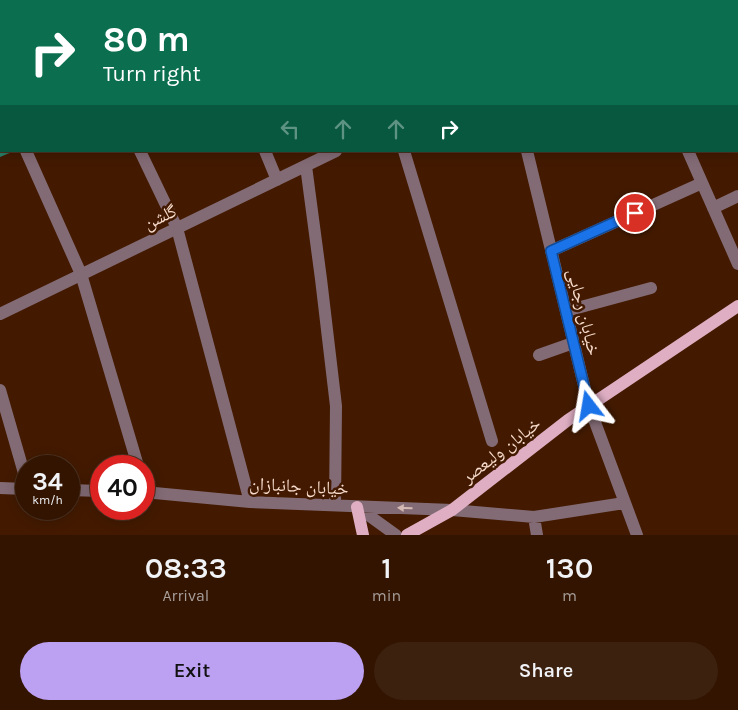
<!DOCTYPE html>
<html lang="en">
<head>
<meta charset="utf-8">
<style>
  :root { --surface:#321400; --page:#3d210f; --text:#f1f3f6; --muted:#a89e99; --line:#4d3322; --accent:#bca0f2 }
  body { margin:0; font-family:Karla,"Noto Naskh Arabic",sans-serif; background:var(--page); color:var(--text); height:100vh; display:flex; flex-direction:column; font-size:19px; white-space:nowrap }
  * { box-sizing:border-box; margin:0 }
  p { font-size:16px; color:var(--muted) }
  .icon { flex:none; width:28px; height:28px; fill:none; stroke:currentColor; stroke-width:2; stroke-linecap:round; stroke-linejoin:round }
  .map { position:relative; height:535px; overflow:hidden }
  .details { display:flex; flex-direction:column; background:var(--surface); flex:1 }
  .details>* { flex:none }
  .banner { position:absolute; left:0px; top:0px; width:739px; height:152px; box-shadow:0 2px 12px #0003,0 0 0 1px var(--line); background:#0b6e4f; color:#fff; overflow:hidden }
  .speed { position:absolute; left:15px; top:455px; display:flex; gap:10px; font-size:25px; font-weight:700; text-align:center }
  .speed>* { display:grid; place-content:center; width:65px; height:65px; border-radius:50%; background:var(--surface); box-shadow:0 2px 12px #0003,0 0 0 1px var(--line); line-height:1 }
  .speed small { font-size:12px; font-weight:400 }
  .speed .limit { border:8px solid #d22; background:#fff; color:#111 }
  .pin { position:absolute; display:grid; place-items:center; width:42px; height:42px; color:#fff; margin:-21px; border:2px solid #fff; border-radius:50%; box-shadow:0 1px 5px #0007 }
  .me { position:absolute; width:55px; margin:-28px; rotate:346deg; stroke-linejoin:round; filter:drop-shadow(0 0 4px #0008) }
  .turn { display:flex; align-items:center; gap:18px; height:105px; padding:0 20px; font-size:22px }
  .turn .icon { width:65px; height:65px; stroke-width:2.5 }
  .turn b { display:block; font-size:35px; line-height:42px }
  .lanes { display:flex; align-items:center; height:48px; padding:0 20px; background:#0003; justify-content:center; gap:25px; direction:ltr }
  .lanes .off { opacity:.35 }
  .eta { display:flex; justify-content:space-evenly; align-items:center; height:85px; text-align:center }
  .eta b { font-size:30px; font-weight:600; line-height:35px }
  .cta { display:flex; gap:10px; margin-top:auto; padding:10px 20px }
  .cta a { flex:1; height:58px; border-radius:30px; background:var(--accent); color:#111; font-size:20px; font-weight:600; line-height:58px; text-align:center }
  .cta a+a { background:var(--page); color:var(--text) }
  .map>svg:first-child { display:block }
</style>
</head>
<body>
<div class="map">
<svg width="738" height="535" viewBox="0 0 738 535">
  <rect width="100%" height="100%" fill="#431a00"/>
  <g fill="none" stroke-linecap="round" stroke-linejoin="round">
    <!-- minor -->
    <path stroke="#836b75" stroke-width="12" d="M 63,0 L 64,1
      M 198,0 L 198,1
      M 350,0 L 350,1
      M 485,0 L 485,1
      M 622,0 L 622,1
      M 733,0 L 733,1
      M 305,1 L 308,0
      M 738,13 L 738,15
      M 738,26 L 738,25
      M 0,95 L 1,97
      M 26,151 L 81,274 L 138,466
      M 140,151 L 177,228 L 250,502
      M 265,151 L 277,180
      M 404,151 L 492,441
      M 527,151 L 589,406 L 637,535
      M 688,151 L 738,264
      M 306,166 L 321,279 L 336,406 L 335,505
      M 713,208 L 738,196
      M 551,251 L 702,183
      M 566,311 L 651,288
      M 0,314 L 336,151
      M 539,355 L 573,343
      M 0,390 L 26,480
      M 0,488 L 26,489
      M 69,490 L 101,491
      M 144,492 L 250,502 L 452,510 L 534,517 L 624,503
      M 357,507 L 396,535
      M 534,517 L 537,535"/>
    <!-- major -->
    <path stroke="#dfaec3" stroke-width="12" d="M 357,507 L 363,535
      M 407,535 L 452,510 L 568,420 L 738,306"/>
  </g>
  <!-- shaded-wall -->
  <path fill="#297e66" d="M 1,139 L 1,151 L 12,152 L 0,157 L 0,140 Z"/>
  <!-- building -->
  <path fill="#3ab492" stroke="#297e66" d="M 0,110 L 1,113 L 1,139 L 0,140 Z"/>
  <!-- one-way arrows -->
  <defs><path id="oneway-solid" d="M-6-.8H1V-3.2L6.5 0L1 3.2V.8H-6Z" transform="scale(1.25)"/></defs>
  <use fill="#d5bab3" href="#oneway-solid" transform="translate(405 508) rotate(-178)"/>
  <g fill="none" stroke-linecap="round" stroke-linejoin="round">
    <defs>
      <path id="route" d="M 589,406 L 551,251 L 635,213"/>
    </defs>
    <!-- route casing -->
    <use href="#route" stroke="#114b97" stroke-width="12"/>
    <!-- route -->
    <use href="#route" stroke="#1a73e8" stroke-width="9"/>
  </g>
  <g text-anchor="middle" stroke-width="5" stroke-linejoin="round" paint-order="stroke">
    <!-- street labels -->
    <g font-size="18" fill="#f8dccd" stroke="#431a00">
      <text transform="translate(160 217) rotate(-26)" y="6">گلشن</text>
      <text transform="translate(584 312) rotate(76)" y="6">خیابان رجایی</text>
      <text transform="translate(501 450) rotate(-38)" y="6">خیابان ولیعصر</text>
      <text transform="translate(299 486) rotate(3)" y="6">خیابان جانبازان</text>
    </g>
  </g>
</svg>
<div class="speed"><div>34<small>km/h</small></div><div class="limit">40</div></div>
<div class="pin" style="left:635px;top:213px;background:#d93025"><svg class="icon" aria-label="arrive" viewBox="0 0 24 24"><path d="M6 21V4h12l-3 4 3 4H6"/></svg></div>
<svg class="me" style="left:589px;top:406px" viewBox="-20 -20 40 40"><path d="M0-17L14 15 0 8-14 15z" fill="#1a73e8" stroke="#fff" stroke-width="4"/></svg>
<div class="banner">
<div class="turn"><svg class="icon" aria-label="right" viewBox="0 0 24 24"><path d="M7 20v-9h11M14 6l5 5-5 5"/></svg><div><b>80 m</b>Turn right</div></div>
<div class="lanes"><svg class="icon off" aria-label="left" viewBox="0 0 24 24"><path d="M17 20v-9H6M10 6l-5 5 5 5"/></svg><svg class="icon off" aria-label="ahead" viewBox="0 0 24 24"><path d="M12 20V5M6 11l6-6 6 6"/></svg><svg class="icon off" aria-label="ahead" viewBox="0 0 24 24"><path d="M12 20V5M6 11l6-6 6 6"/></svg><svg class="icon" aria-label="right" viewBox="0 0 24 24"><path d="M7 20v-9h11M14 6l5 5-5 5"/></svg></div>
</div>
</div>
<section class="details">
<div class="eta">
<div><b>08:33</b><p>Arrival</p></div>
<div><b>1</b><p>min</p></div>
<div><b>130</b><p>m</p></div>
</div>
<div class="cta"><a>Exit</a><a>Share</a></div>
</section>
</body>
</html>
